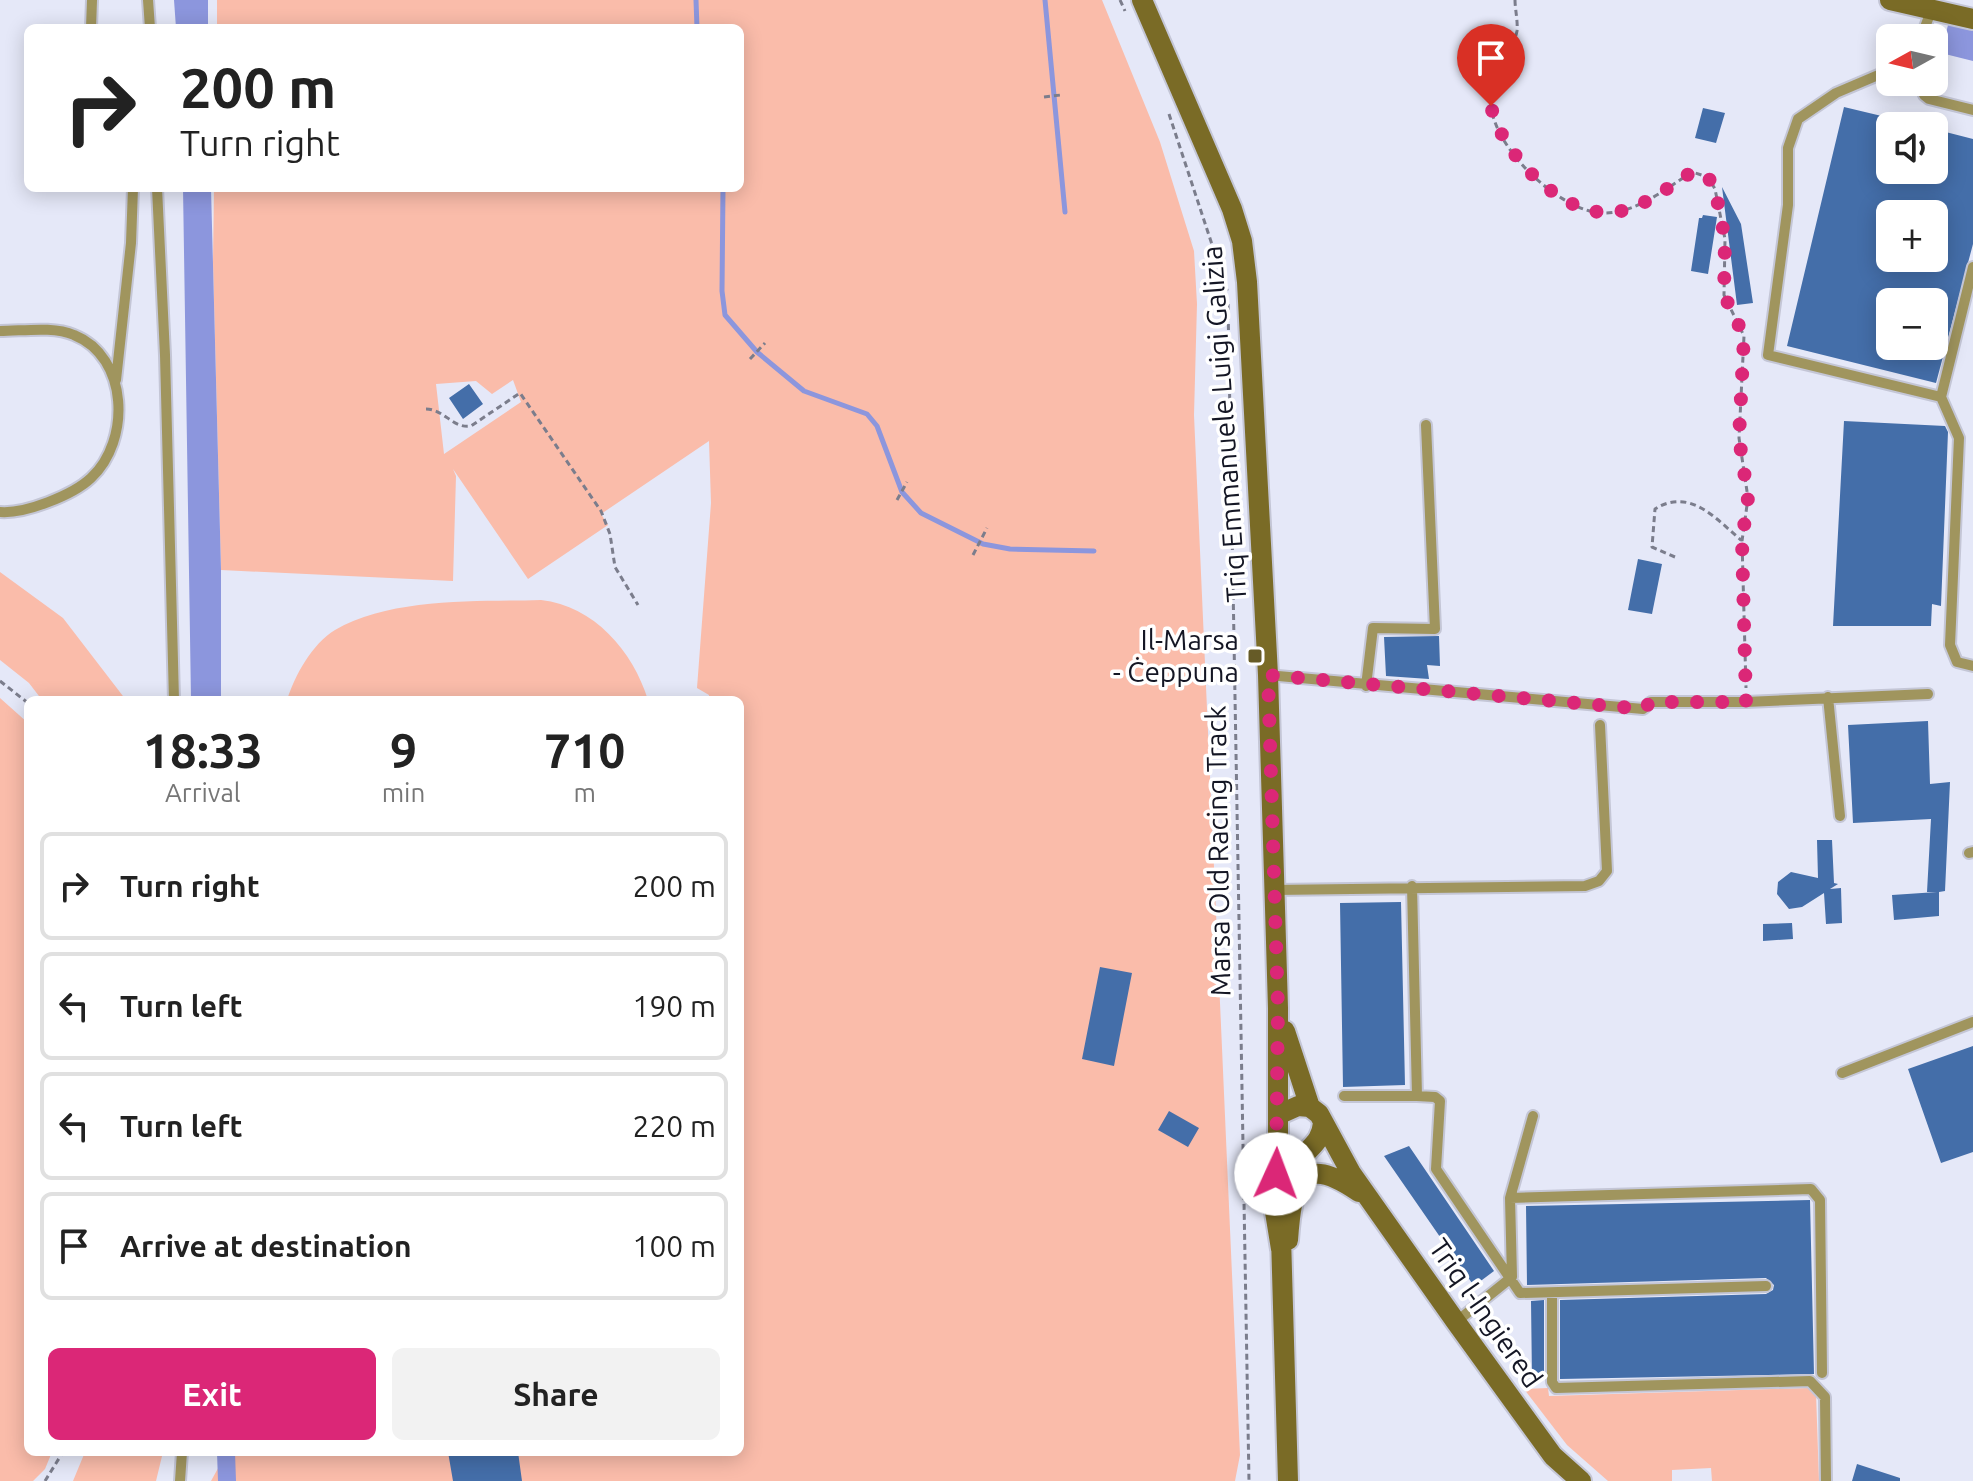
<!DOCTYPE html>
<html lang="en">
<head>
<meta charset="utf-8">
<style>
  :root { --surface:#fff; --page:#f2f2f2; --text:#222; --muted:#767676; --line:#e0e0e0; --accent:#db2777 }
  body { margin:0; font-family:Ubuntu,sans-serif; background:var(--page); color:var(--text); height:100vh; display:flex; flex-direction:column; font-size:30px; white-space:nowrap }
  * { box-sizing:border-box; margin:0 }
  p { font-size:26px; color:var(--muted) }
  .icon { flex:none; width:44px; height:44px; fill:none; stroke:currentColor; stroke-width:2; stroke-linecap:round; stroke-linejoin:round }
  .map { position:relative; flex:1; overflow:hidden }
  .side { position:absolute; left:24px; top:696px; width:720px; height:760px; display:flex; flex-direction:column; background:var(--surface); border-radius:12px; box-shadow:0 4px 20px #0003 }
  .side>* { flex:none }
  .hud { position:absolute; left:24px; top:24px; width:720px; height:168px; border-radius:12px; box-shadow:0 4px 20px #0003; background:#fff; color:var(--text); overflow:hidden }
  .needle { width:52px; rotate:262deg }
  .controls { position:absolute; left:1876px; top:24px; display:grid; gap:16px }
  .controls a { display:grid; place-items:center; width:72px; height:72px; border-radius:12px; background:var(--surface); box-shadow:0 4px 20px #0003; font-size:40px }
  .pin { position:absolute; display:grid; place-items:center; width:68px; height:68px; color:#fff; margin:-82px -34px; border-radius:50% 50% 50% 0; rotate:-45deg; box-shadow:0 0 8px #0007 }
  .pin .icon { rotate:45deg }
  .me { position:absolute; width:88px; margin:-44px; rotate:2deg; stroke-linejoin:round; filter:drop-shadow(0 0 6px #0008) }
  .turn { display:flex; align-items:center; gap:28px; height:168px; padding:0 24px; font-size:36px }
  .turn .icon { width:104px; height:104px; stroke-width:2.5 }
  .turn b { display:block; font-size:56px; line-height:68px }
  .eta { display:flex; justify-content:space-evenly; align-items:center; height:136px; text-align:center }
  .eta b { font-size:48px; font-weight:700; line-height:56px }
  .action { display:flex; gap:16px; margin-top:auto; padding:16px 24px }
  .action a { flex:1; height:92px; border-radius:12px; background:var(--accent); color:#fff; font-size:32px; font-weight:700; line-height:92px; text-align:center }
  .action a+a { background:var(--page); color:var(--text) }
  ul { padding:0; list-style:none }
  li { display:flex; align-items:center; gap:24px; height:108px; margin:0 16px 12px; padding:0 8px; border:4px solid var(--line); border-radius:12px }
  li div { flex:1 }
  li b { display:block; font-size:30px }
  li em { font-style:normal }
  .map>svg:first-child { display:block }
</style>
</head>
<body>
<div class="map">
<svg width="1973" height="1481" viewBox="0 0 1973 1481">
  <rect width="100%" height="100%" fill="#e5e8f8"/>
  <!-- green -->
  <path fill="#fabcaa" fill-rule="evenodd" d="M 217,0 L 1102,0 L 1160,142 L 1194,251 L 1197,304 L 1194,415 L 1240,1455 L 1235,1481 L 211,1481 L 227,1452 L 740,1452 L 740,831 L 744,827 L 740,816 L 740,700 L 709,700 L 709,695 L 697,688 L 711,503 L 709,441 L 601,514 L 608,525 L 528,579 L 453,469 L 456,476 L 453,581 L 221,570 L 213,262 L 214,188 L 740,188 L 740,28 L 217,28 ZM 513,380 L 521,402 L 444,454 L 436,384 L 476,381 L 492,394 Z
    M 0,572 L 63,618 L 126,700 L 42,700 L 29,683 L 0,660 Z
    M 541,600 C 594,606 633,651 648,700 L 287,700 C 295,675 312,644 335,630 C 392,597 478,602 541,600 Z
    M 0,698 L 28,723 L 28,1452 L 52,1452 L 45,1469 L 33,1481 L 0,1481 Z
    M 1548,1388 L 1549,1396 L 1808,1388 L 1816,1393 L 1819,1481 L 1712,1481 L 1711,1468 L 1672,1470 L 1672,1481 L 1608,1481 L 1567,1445 L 1524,1389 Z
    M 85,1452 L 163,1452 L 156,1481 L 73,1481 Z"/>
  <!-- water -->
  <path fill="#8c96dd" d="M 174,0 L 208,0 L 208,28 L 176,28 Z
    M 1949,21 L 1973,27 L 1973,61 L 1941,53 Z
    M 183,188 L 211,188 L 221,570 L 221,700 L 191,700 Z"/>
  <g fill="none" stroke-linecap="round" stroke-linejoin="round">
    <!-- stream -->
    <path stroke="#8c96dd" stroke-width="5" d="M 696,0 L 697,28
      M 1045,0 L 1065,212
      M 723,188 L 722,291 L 725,315 L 757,352 L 804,391 L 867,414 L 877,426 L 902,492 L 921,513 L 983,544 L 1010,549 L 1094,551"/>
    <!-- canal -->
    <path stroke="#8c96dd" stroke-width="18" d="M 226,1452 L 227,1481"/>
  </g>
  <!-- building -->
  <path fill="#446ea9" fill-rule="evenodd" d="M 1844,107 L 1890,118 L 1890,170 L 1934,170 L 1934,129 L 1973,139 L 1973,244 L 1936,383 L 1787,346 ZM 1890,214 L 1934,214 L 1934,258 L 1890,258 ZM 1890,302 L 1934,302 L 1934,346 L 1890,346 Z
    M 1703,108 L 1725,113 L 1716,143 L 1695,138 Z
    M 1722,187 L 1741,224 L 1753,303 L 1737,305 Z
    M 1703,215 L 1717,217 L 1708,274 L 1691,271 L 1699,218 L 1702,218 Z
    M 469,384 L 483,404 L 463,419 L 449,398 Z
    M 1844,421 L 1945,426 L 1948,432 L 1941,606 L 1932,604 L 1931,626 L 1833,626 Z
    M 1638,559 L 1662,564 L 1652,614 L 1628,610 Z
    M 1439,636 L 1440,666 L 1427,665 L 1429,679 L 1386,676 L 1384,637 Z
    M 1928,721 L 1930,784 L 1950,782 L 1945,891 L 1939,892 L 1939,916 L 1894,920 L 1892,895 L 1937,892 L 1927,892 L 1931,819 L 1853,823 L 1848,725 Z
    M 1817,840 L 1832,840 L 1834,883 L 1838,884 L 1830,889 L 1841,888 L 1842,923 L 1826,924 L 1824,893 L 1802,907 L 1789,909 L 1777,894 L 1778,882 L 1791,872 L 1818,878 Z
    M 1401,902 L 1405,1085 L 1343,1087 L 1340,903 Z
    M 1792,923 L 1793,939 L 1763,941 L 1763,924 Z
    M 1100,967 L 1132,973 L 1114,1066 L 1082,1059 Z
    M 1973,1046 L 1973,1152 L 1941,1163 L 1908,1069 Z
    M 1169,1111 L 1199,1128 L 1188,1147 L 1158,1130 Z
    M 1409,1146 L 1494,1271 L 1474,1286 L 1384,1156 Z
    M 1810,1200 L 1814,1374 L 1560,1379 L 1560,1300 L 1766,1294 L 1773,1290 L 1774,1285 L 1766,1278 L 1527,1285 L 1526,1206 Z
    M 1544,1300 L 1544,1380 L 1532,1380 L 1531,1301 Z
    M 448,1452 L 518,1452 L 522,1481 L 453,1481 Z
    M 1857,1464 L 1900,1478 L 1900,1481 L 1852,1481 Z"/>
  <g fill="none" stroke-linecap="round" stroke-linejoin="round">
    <defs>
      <path id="lane" d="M 148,0 L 150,28
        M 91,28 L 92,0
        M 1921,38 L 1931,11
        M 1890,70 L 1836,93 L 1798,119 L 1788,148 L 1788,205 L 1768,355 L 1941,397 L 1959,438 L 1950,645 L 1957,662 L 1973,666
        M 1920,82 L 1924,95 L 1929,99 L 1973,110
        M 157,188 L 165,355 L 174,700
        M 0,331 C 23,331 53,326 74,335 C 129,357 131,441 91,478 C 73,495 25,514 0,512
        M 116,380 L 131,243 L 133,188
        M 1941,397 L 1973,267
        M 1268,675 L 1643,709 L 1651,702 L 1746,702 L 1928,694
        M 1366,686 L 1373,628 L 1435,629 L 1426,425
        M 1828,697 L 1840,816
        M 1969,853 L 1973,852
        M 1274,890 L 1585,886 L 1599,881 L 1607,871 L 1600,725
        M 1842,1073 L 1973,1022
        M 1344,1096 L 1417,1096 L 1412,886
        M 1417,1096 L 1435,1097 L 1440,1101 L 1436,1169 L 1520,1293 L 1766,1286
        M 1510,1198 L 1811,1189 L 1820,1200 L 1822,1373
        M 1552,1293 L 1552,1382 L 1556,1388 L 1810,1381 L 1825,1397 L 1826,1481
        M 1456,1322 L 1512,1277 L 1510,1198 L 1533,1116
        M 180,1481 L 182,1452"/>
      <path id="secondary" d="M 1142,0 L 1232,209 L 1242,241 L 1247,282 L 1268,675 L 1278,1008 L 1278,1142 L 1274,1206 L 1281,1249
        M 1890,0 L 1973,19
        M 1285,1031 L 1310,1107
        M 1278,1115 L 1298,1106 L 1310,1107 L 1319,1114 L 1351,1173 L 1456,1322 L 1553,1456 L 1581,1481
        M 1284,1198 C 1286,1184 1290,1172 1299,1161 C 1310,1146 1321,1143 1323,1123
        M 1281,1237 L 1288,1481
        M 1288,1240 C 1292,1184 1299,1151 1359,1192"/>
    </defs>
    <!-- lane casing -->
    <use href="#lane" stroke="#c4c6d6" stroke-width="14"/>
    <!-- secondary casing -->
    <use href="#secondary" stroke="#c4c6d6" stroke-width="24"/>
    <!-- path -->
    <path stroke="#7b7d8c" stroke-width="3" stroke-dasharray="6 4" stroke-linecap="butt" d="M 1120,0 L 1125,11
      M 1515,0 C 1515,9 1518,21 1517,31 C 1514,48 1497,58 1493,74 C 1491,82 1491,95 1491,104 C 1493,148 1561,213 1604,213 C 1637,213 1667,188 1692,172 L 1708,177 L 1715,189 L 1725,239 L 1724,295 L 1744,336 L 1739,438 L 1748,498 L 1742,541 L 1746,688
      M 1044,97 L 1061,95
      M 1169,114 L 1228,293
      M 1228,304 L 1249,1481
      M 750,359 L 765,343
      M 426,409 C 444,409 453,429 471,426 L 520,393 L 601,511 L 610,534 L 615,567 L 638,605
      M 897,500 L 907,482
      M 973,555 L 987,528
      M 1675,557 L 1652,547 L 1655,509 C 1690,487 1716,519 1741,540
      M 0,681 L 28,703
      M 45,1481 L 63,1452"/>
    <!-- lane -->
    <use href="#lane" stroke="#a0955e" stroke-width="10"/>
    <!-- secondary -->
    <use href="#secondary" stroke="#7a6b26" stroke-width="20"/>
  </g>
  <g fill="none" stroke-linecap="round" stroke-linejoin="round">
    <!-- route -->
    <path stroke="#db2777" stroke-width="14" stroke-dasharray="0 25.2" d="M 1276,1174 L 1278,1008 L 1268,675 L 1643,709 L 1651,702 L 1746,702 L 1742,541 L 1748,498 L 1739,438 L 1744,336 L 1724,295 L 1725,239 L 1715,189 L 1708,177 L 1692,172 C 1670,186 1647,205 1621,211 C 1567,224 1501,154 1491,106"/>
  </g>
  <!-- markers -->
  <rect fill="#665b27" stroke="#fff" stroke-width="3" x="1247" y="648" width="16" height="16" rx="4"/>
  <g text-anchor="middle" stroke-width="7" stroke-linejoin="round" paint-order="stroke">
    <!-- street labels -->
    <g font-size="28" fill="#141624" stroke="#fff">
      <text transform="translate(1224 424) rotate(-94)" y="10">Triq Emmanuele Luigi Galizia</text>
      <text transform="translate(1218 851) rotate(-91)" y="10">Marsa Old Racing Track</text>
      <text transform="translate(1486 1313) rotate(55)" y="10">Triq l-Ingiered</text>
    </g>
    <!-- poi labels -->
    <g font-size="28" fill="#141624" stroke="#fff" text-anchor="end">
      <text x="1239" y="650">Il-Marsa<tspan x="1239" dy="32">- Ċeppuna</tspan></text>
    </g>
  </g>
</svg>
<div class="controls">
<a><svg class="needle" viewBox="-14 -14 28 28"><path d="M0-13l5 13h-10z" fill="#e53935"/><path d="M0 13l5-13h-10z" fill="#767676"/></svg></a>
<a><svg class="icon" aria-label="sound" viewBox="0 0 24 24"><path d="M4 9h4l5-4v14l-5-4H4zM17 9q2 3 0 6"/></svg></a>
<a>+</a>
<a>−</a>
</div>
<div class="pin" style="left:1491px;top:106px;background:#d93025"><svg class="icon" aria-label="arrive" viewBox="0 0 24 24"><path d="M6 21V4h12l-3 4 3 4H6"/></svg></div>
<svg class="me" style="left:1276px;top:1174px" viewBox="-20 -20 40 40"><circle r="19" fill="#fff"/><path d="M0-13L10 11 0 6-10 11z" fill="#db2777"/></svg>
<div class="hud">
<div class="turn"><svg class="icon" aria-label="right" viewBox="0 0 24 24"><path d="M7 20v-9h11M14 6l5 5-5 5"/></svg><div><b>200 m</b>Turn right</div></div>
</div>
<section class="side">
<div class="eta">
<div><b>18:33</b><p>Arrival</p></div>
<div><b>9</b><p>min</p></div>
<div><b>710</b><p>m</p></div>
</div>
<ul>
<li><svg class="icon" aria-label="right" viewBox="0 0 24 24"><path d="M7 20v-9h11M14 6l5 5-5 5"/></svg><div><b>Turn right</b></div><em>200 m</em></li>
<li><svg class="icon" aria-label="left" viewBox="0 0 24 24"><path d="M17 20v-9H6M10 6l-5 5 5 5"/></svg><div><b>Turn left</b></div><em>190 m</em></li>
<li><svg class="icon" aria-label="left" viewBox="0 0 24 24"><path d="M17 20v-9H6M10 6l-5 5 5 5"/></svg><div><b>Turn left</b></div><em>220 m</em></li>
<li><svg class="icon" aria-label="arrive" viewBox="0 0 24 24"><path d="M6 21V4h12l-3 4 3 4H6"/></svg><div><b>Arrive at destination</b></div><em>100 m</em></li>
</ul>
<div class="action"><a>Exit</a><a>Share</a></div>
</section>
</div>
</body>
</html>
